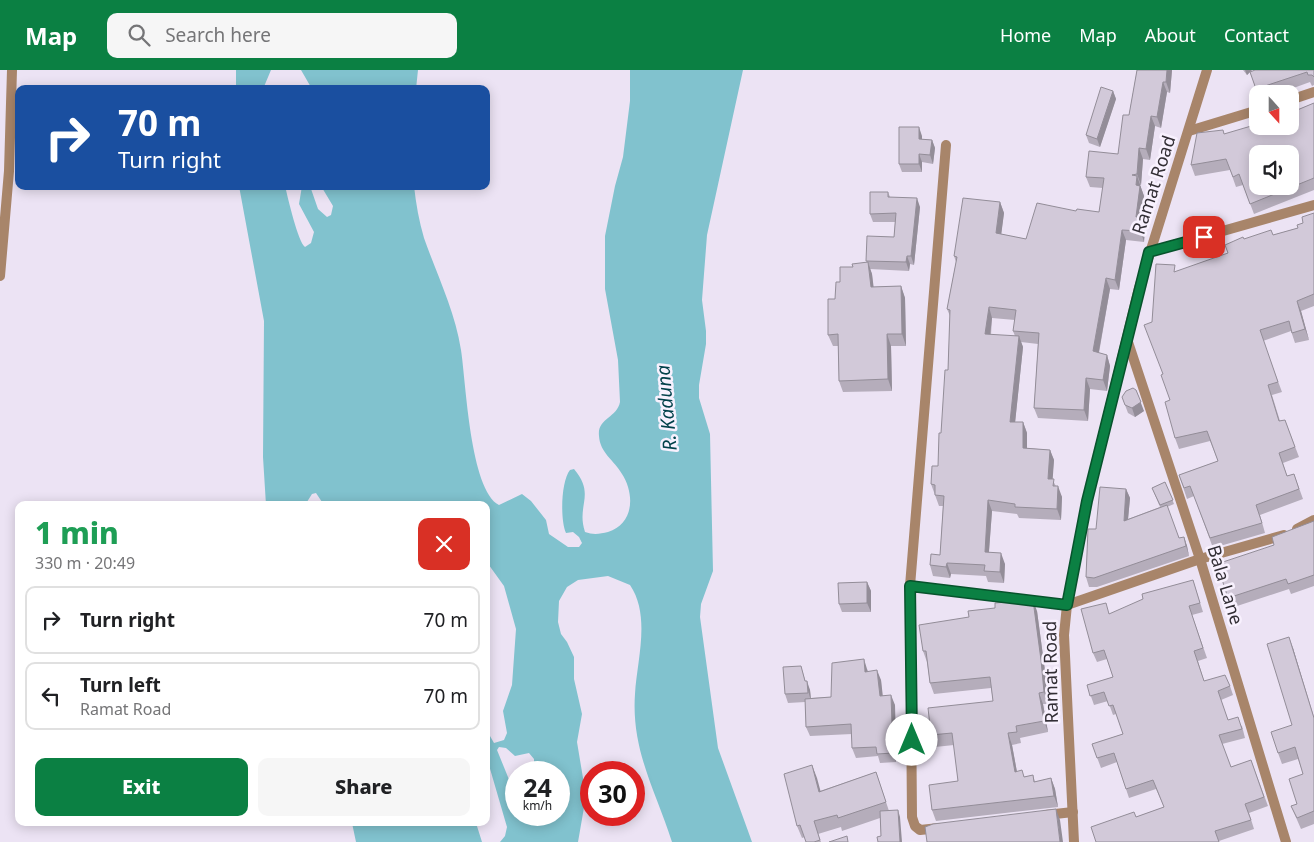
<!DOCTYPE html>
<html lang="en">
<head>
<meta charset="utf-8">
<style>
  :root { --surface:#fff; --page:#f6f6f6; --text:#202124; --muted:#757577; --line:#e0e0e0; --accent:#0b8043 }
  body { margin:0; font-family:"Noto Sans",sans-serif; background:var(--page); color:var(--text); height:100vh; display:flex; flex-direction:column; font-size:19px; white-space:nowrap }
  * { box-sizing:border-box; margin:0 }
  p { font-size:16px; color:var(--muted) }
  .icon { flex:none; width:28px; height:28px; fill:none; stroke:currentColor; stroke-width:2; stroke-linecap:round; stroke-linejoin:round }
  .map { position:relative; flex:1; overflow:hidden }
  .side { position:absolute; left:15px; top:431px; width:475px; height:325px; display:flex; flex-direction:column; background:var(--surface); border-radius:10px; box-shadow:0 2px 12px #0003 }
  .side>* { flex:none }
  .hud { position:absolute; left:15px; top:15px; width:475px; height:105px; border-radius:10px; box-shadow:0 2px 12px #0003; background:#1a4fa0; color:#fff; overflow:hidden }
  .needle { width:32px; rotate:159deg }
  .controls { position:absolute; left:1249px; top:15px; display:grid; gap:10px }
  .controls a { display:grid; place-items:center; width:50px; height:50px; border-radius:10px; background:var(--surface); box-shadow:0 2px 12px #0003; font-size:25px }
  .speed { position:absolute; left:505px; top:691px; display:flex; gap:10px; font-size:25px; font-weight:700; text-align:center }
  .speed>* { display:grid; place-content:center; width:65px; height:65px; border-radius:50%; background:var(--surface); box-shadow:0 2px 12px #0003; line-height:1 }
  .speed small { font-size:12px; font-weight:400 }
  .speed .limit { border:8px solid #d22; background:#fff; color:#111 }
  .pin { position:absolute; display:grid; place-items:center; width:42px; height:42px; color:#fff; margin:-21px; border-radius:10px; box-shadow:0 2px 8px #0006 }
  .me { position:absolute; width:55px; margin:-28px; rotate:0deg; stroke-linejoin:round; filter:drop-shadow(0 0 4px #0008) }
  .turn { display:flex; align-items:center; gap:18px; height:105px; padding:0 20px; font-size:22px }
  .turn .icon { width:65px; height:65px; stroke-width:2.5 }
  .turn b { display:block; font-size:35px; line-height:42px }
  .round { display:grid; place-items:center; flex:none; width:52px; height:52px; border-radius:10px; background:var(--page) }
  .overview { display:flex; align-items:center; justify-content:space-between; height:85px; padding:0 20px }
  h1 { font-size:30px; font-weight:800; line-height:38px; color:#1e9e55 }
  .cta { display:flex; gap:10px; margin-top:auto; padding:10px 20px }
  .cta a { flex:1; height:58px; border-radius:10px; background:var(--accent); color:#fff; font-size:20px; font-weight:800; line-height:58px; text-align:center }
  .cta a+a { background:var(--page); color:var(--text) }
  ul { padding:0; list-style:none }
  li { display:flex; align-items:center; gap:15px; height:68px; margin:0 10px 8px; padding:0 10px; border:2px solid var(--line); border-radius:10px }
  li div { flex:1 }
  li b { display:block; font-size:19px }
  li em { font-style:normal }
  header { display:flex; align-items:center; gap:30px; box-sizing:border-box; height:70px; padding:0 25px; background:var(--accent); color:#fff }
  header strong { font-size:24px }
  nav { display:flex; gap:28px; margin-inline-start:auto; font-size:18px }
  .search { width:350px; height:45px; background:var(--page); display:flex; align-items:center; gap:12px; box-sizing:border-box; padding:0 18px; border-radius:10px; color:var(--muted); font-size:19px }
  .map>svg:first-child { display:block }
</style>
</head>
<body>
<header>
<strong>Map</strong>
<div class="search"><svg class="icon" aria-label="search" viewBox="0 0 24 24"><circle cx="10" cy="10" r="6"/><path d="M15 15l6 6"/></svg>Search here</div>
<nav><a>Home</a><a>Map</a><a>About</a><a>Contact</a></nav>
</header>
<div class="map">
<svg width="1314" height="772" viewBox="0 0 1314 772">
  <rect width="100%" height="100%" fill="#ece3f4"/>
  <!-- water -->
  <path fill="#81c2ce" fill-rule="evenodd" d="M 236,0 L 271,0 L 263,19 L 236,19 Z
    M 301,0 L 418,0 L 416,19 L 312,19 Z
    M 630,0 L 743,0 L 707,165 L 702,230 L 706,261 L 706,274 L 699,315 L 699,328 L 710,364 L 713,501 L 701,534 L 700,547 L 718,678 L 752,772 L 672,772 C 656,721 631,681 635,624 C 637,590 651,546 630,515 L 608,506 L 578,510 L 567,517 L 559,531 L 558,552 L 561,564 L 567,572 L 574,587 L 574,609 L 582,644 L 577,672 L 586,726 L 578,772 L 500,772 L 505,766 L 507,757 L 486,685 L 486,659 L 494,673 L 504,670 L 507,663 L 503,641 L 512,615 L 516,559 L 504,516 L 486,491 L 486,435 L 324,435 L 316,423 L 312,424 L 305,435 L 266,435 L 263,387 L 264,251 L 239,116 L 285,116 C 288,128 298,172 305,177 L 311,173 L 314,162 L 299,134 L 302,116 L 310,116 L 318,139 L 327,147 L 331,145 L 333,136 L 321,116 L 414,116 C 416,134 419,151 424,168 C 437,205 455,241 461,280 C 466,312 470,420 499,435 L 522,424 L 531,431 L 546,450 L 549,464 L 568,477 L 579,477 L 582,473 L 579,467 L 573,462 L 566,463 C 560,450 561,411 570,400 L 574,399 C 596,425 576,435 585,462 C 593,465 600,464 608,462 C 634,454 635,424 622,404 C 614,390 600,383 599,366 C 597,348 617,348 620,332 L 618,290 L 605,219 L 605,166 L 615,116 L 623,87 L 630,31 ZM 499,677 L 506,678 L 515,686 L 529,683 L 534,689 L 534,702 L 559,702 L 559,745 L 516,745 L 516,737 L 512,736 L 510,729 L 510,712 L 497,680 Z
    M 352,753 L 476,753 L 482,772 L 356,772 Z"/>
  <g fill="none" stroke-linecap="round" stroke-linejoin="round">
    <!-- minor -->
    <path stroke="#a8856a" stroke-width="10" d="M 1290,30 L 1314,22
      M 1189,61 L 1258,40
      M 1149,182 L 1314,135
      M 0,206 L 9,101 L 12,0
      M 1127,269 L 1200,489 L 1286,772
      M 1297,459 L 1314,450
      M 910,516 L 1067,535 L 1200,489 L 1284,465
      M 1046,745 L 1073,742
      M 939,758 L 920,760 L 915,756 L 912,747 L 910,516 L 946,75"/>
    <!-- tertiary -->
    <path stroke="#a8856a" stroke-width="10" d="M 1074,772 L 1064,565 L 1067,535 L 1087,431 L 1139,218 L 1207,0"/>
  </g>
  <!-- wall -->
  <path fill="#b5adbb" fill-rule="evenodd" d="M 1137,0 L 1172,0 L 1170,23 L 1167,22 L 1161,58 L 1155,56 L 1150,90 L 1143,89 L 1141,115 L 1140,115 L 1144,126 L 1141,148 L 1145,158 L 1144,172 L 1126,170 L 1119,220 L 1110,219 L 1099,283 L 1107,285 L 1110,296 L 1107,321 L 1090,319 L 1088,351 L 1038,348 L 1034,338 L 1038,274 L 1021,272 L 1023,277 L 1015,352 L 1023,352 L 1027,363 L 1027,378 L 1050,380 L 1054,390 L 1052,409 L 1062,427 L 1061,450 L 1019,448 L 1017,444 L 992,441 L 989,482 L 1005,494 L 1004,513 L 988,512 L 986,506 L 951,504 L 950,508 L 933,506 L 930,495 L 940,485 L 943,436 L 939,436 L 931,414 L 938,396 L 941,363 L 948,300 L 950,246 L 947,239 L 956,192 L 954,186 L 1000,132 L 1004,143 L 1001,164 L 1026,169 L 1076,141 L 1099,142 L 1103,118 L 1090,117 L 1086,107 L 1118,84 L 1129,45 ZM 992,248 L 1015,250 L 1013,261 L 1015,266 L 991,265 Z
    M 1243,0 L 1252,0 L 1250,2 L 1314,0 L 1314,15 L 1312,16 L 1310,12 L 1277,24 L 1258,24 L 1250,2 L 1247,5 Z
    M 1113,21 L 1116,29 L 1100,77 L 1089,73 L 1086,65 Z
    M 1314,33 L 1314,120 L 1254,144 L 1243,115 L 1236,117 L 1230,100 L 1195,106 L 1191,95 L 1225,64 L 1258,56 Z
    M 922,66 L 922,69 L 932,70 L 935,78 L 933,94 L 922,92 L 922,102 L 902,102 L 899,94 Z
    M 888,122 L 890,127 L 920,137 L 914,195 L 910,194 L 909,201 L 870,199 L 872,204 L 873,217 L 901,216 L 905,228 L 906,276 L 891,276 L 892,321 L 843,322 L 839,311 L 838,276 L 833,276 L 828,265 L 835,229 L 840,212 L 853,197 L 867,192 L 866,191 L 894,167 L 895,152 L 873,152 L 870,144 Z
    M 1314,143 L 1314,236 L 1301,241 L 1309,270 L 1295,273 L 1291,261 L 1263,271 L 1282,322 L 1272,325 L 1280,351 L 1285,350 L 1299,387 L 1283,393 L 1287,406 L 1294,404 L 1303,429 L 1260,445 L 1265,463 L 1213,478 L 1194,426 L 1187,429 L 1179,405 L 1218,391 L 1210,371 L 1179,379 L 1175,368 L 1170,330 L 1163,304 L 1152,252 L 1228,183 L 1225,175 L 1244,169 L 1273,165 L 1298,158 Z
    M 1122,327 L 1144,341 L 1135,347 L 1128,343 Z
    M 1165,412 L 1174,434 L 1167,437 L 1179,468 L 1184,467 L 1187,476 L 1189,486 L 1097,517 L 1089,517 L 1086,507 L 1096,459 L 1126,419 L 1130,428 L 1128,449 L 1160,437 L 1152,418 Z
    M 1314,451 L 1314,516 L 1291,524 L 1289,519 L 1231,538 L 1228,528 L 1274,475 Z
    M 1193,510 L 1203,542 L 1192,545 L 1207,588 L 1198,591 L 1204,611 L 1230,616 L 1233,625 L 1221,630 L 1228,650 L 1242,656 L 1245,668 L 1222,674 L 1231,697 L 1251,690 L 1268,736 L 1249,743 L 1254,759 L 1219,771 L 1136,747 L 1164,737 L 1156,719 L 1129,728 L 1117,692 L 1101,698 L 1092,674 L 1123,664 L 1116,644 L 1113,645 L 1108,631 L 1094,635 L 1087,615 L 1113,607 L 1107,589 L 1097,592 L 1093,583 Z
    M 867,512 L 871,521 L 871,542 L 842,542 L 839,534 Z
    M 1037,541 L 1045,601 L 1048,634 L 1043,634 L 1048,662 L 1020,668 L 1021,673 L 1012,675 L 1017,702 L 1024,707 L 1033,705 L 1035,712 L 1051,708 L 1055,719 L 1058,737 L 936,751 L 932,740 L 958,711 L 954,675 L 935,677 L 931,665 L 993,631 L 991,618 L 934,624 L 930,613 L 927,592 L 923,581 Z
    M 1293,578 L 1314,647 L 1314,754 L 1301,759 L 1291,736 L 1297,734 L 1303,704 L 1298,689 L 1282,694 L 1278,683 L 1292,655 Z
    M 801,596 L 805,611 L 810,620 L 811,628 L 831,627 L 867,599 L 868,601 L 881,610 L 882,626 L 895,635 L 896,692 L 880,693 L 878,686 L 856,688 L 852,678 L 852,664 L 810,666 L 806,657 L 805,632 L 788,633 L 785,624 Z
    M 812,695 L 820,721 L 876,702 L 889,741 L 900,747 L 881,766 L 880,748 L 842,761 L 841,757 L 818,764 L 821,772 L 806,772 L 805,767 L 802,768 L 797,756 Z"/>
  <!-- shaded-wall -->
  <path fill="#938d98" d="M 1167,0 L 1172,0 L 1170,23 L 1166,12 Z
    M 1245,0 L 1252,0 L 1247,5 Z
    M 1163,12 L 1167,22 L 1161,58 L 1157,47 Z
    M 1113,21 L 1116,29 L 1100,77 L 1097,69 Z
    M 1151,46 L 1155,56 L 1150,90 L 1146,79 Z
    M 919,57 L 922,66 L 922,77 L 919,69 Z
    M 932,70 L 935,78 L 933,94 L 930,85 Z
    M 1139,78 L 1143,89 L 1141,115 L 1137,104 Z
    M 919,84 L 922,92 L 922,102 L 919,94 Z
    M 1137,106 L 1144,126 L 1141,148 L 1145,158 L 1144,172 L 1136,147 L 1136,115 Z
    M 917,128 L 920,137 L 914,195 L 911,186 Z
    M 1000,132 L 1004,143 L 1000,174 L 996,163 Z
    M 1122,160 L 1126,170 L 1119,220 L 1115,210 Z
    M 907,186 L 910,194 L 909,201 L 906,192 Z
    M 868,192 L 872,204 L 875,228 L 871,217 Z
    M 1106,208 L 1110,219 L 1097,292 L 1093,281 Z
    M 901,216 L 905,228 L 906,276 L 902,264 Z
    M 1297,231 L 1301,241 L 1309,270 L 1305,259 Z
    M 989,237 L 992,248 L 989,275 L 985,264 Z
    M 887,264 L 891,276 L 892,321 L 888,309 Z
    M 1019,266 L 1023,277 L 1014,363 L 1010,352 Z
    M 1107,285 L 1110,296 L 1107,321 L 1103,310 Z
    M 1086,308 L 1090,319 L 1088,351 L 1084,340 Z
    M 1136,320 L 1144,341 L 1135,347 L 1132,338 Z
    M 1023,352 L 1027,363 L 1027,389 L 1023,378 Z
    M 1050,380 L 1054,390 L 1052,419 L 1048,409 Z
    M 1058,416 L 1062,427 L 1061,450 L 1057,439 Z
    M 1126,419 L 1130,428 L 1127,460 L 1124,451 Z
    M 988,430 L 992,441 L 988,493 L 985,482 Z
    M 1184,467 L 1187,476 L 1189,486 L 1186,476 Z
    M 1001,483 L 1005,494 L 1004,513 L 1000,502 Z
    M 947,493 L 951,504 L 950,508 L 946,497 Z
    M 867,512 L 871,521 L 871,542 L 867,533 Z
    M 1033,530 L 1037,541 L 1045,601 L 1048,634 L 1044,622 Z
    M 1289,567 L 1293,578 L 1314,649 Z
    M 864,589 L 867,599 L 869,612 L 865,602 Z
    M 801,596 L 807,618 L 807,611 L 810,620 L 811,631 Z
    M 877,600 L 881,610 L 884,636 L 880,626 Z
    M 1039,623 L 1043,634 L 1048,662 L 1044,651 Z
    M 891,625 L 895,635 L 896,692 L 893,683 Z
    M 1008,663 L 1012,675 L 1019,713 L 1015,702 Z
    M 812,695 L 817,708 L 824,734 L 819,722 Z
    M 1051,708 L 1055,719 L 1058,737 L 1054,726 Z
    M 1056,739 L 1060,750 L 1063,772 L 1060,772 Z
    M 898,740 L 900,747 L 902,772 L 900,772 Z"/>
  <!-- building -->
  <path fill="#d2c9d9" stroke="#938d98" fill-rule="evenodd" d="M 1137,0 L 1167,0 L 1166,12 L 1163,12 L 1157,47 L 1151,46 L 1146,79 L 1139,78 L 1137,104 L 1132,105 L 1137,106 L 1136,115 L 1140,116 L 1136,147 L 1141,147 L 1140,161 L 1122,160 L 1115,210 L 1106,208 L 1093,281 L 1107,285 L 1103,310 L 1086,308 L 1084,340 L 1034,338 L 1039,263 L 1013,261 L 1016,240 L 989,237 L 985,264 L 1019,266 L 1010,352 L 1023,352 L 1023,378 L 1050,380 L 1048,409 L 1054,409 L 1053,416 L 1058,416 L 1057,439 L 1015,437 L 1015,434 L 988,430 L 985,482 L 1001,483 L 1000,502 L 984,501 L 985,495 L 947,493 L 946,497 L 930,495 L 931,484 L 940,485 L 944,426 L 935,425 L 935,415 L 931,414 L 932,396 L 938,396 L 939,363 L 941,363 L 945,300 L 948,300 L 950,240 L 947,239 L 957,187 L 954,186 L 963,128 L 1000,132 L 996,163 L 1026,169 L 1037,133 L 1076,141 L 1077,139 L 1099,142 L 1104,108 L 1086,107 L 1089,81 L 1118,84 L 1123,45 L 1129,45 Z
    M 1255,0 L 1314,0 L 1314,7 L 1312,5 L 1308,5 L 1307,2 L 1256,19 L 1250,2 Z
    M 1101,17 L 1113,21 L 1097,69 L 1086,65 Z
    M 1314,33 L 1314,108 L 1250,134 L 1239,104 L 1233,107 L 1226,89 L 1191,95 L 1197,63 L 1223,60 L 1224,64 L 1258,54 L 1258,56 L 1290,56 L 1290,43 ZM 1258,84 L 1290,84 L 1290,116 L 1258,116 Z
    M 899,57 L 919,57 L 919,69 L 932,70 L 930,85 L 919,84 L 919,94 L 899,94 Z
    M 870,122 L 888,122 L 888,127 L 917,128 L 911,186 L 907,186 L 906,192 L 866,191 L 867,166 L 894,167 L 896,143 L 870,144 Z
    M 1314,143 L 1314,224 L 1297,231 L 1305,259 L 1292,263 L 1289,251 L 1260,260 L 1278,312 L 1268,315 L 1279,351 L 1285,350 L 1295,377 L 1279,383 L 1287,406 L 1294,404 L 1299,419 L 1256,435 L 1262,453 L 1210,468 L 1190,416 L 1184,418 L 1179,405 L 1218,391 L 1207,361 L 1175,368 L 1165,332 L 1170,330 L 1161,305 L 1163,304 L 1144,255 L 1152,252 L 1156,194 L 1175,195 L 1174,202 L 1228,183 L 1225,175 L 1243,167 L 1244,169 L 1271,160 L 1273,165 L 1298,158 L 1297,155 L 1303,153 L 1302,147 Z
    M 868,192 L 871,217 L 901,216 L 902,264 L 887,264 L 888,309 L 839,311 L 838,264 L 828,265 L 828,229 L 835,229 L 836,212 L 840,212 L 840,197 L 853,197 L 852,194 Z
    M 1133,318 L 1136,320 L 1141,332 L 1132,338 L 1125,335 L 1122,327 L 1126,321 Z
    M 1165,412 L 1173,430 L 1160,435 L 1152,418 Z
    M 1100,417 L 1126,419 L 1124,451 L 1167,435 L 1179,468 L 1184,467 L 1186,476 L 1094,508 L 1086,507 L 1088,459 L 1096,459 Z
    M 1314,451 L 1314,505 L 1288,514 L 1286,509 L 1228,528 L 1217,494 L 1274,475 L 1272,467 Z
    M 1193,510 L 1200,533 L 1189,536 L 1203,578 L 1194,581 L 1204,611 L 1225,605 L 1230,616 L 1218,621 L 1228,650 L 1238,647 L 1242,659 L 1219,665 L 1231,697 L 1251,690 L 1264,727 L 1245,734 L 1251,750 L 1215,761 L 1219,772 L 1096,772 L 1091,757 L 1134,742 L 1136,747 L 1164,737 L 1153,710 L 1126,719 L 1114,683 L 1097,688 L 1092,674 L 1123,664 L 1113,635 L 1109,636 L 1104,622 L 1090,626 L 1087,615 L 1113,607 L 1104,580 L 1093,583 L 1081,539 L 1106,533 L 1109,544 L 1143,529 L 1142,524 Z
    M 867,512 L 867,533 L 839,534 L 838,513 Z
    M 1033,530 L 1041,590 L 1044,622 L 1039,623 L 1044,651 L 1016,656 L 1017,662 L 1008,663 L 1015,702 L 1022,700 L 1024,707 L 1033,705 L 1034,712 L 1051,708 L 1054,726 L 932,740 L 929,715 L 958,711 L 952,663 L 931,665 L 928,638 L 993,631 L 990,607 L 930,613 L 926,581 L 923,581 L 919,555 L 969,547 L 968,541 L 995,538 L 995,533 Z
    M 1289,567 L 1314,648 L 1314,741 L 1297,748 L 1291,736 L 1297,734 L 1289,709 L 1303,704 L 1295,677 L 1278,683 L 1271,662 L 1292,655 L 1267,574 Z
    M 864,589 L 865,602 L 877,600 L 880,626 L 891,625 L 893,683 L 877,684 L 876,677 L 852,678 L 851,654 L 806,657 L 805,629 L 831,627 L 832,593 Z
    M 801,596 L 805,611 L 807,611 L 808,623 L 785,624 L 783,597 Z
    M 812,695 L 819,722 L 876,702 L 886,732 L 838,748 L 837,745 L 814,751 L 820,770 L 814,772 L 806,772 L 800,755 L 797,756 L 784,704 Z
    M 1056,739 L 1060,772 L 927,772 L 925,757 L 933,754 Z
    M 898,740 L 900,772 L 878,772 L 877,767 L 881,766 L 880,741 Z
    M 847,766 L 848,772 L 829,772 Z"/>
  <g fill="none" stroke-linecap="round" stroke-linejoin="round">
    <defs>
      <path id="route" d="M 912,670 L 910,516 L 1067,535 L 1087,431 L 1149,182 L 1204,167"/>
    </defs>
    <!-- route casing -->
    <use href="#route" stroke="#07532c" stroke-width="12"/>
    <!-- route -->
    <use href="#route" stroke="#0b8043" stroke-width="9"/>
  </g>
  <g text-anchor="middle" stroke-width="5" stroke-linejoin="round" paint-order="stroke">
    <!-- street labels -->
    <g font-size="18" fill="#322e35" stroke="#f8f1fe">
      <text transform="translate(1154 115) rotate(-72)" y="6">Ramat Road</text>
      <text transform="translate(1225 515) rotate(73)" y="6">Bala Lane</text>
      <text transform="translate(1051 602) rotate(-91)" y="6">Ramat Road</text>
    </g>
    <!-- water labels -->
    <g font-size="19" font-style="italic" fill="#02414a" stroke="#f8f1fe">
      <text transform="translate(666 338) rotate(-95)" y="7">R. Kaduna</text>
    </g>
  </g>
</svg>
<div class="controls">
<a><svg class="needle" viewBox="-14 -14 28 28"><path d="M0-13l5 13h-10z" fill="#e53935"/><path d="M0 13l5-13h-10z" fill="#757577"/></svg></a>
<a><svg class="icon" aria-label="sound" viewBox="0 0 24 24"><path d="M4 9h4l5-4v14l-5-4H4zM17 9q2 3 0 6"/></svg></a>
</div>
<div class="speed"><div>24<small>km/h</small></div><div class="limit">30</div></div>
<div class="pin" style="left:1204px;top:167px;background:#d93025"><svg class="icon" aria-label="arrive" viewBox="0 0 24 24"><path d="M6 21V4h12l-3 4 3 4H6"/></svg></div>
<svg class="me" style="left:912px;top:670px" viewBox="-20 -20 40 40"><circle r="19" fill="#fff"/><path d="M0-13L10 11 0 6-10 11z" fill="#0b8043"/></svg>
<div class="hud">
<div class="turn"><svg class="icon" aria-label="right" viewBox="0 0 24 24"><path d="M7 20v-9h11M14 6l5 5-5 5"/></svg><div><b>70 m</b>Turn right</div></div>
</div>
<section class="side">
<div class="overview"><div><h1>1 min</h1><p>330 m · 20:49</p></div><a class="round" style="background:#d93025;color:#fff"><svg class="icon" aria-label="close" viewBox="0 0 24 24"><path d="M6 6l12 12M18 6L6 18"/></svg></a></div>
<ul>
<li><svg class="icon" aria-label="right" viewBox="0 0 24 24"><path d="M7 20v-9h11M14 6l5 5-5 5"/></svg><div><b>Turn right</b></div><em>70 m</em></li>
<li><svg class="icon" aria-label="left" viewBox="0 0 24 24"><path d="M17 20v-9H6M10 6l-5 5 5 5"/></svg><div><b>Turn left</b><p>Ramat Road</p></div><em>70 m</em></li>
</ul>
<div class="cta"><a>Exit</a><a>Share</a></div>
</section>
</div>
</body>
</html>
